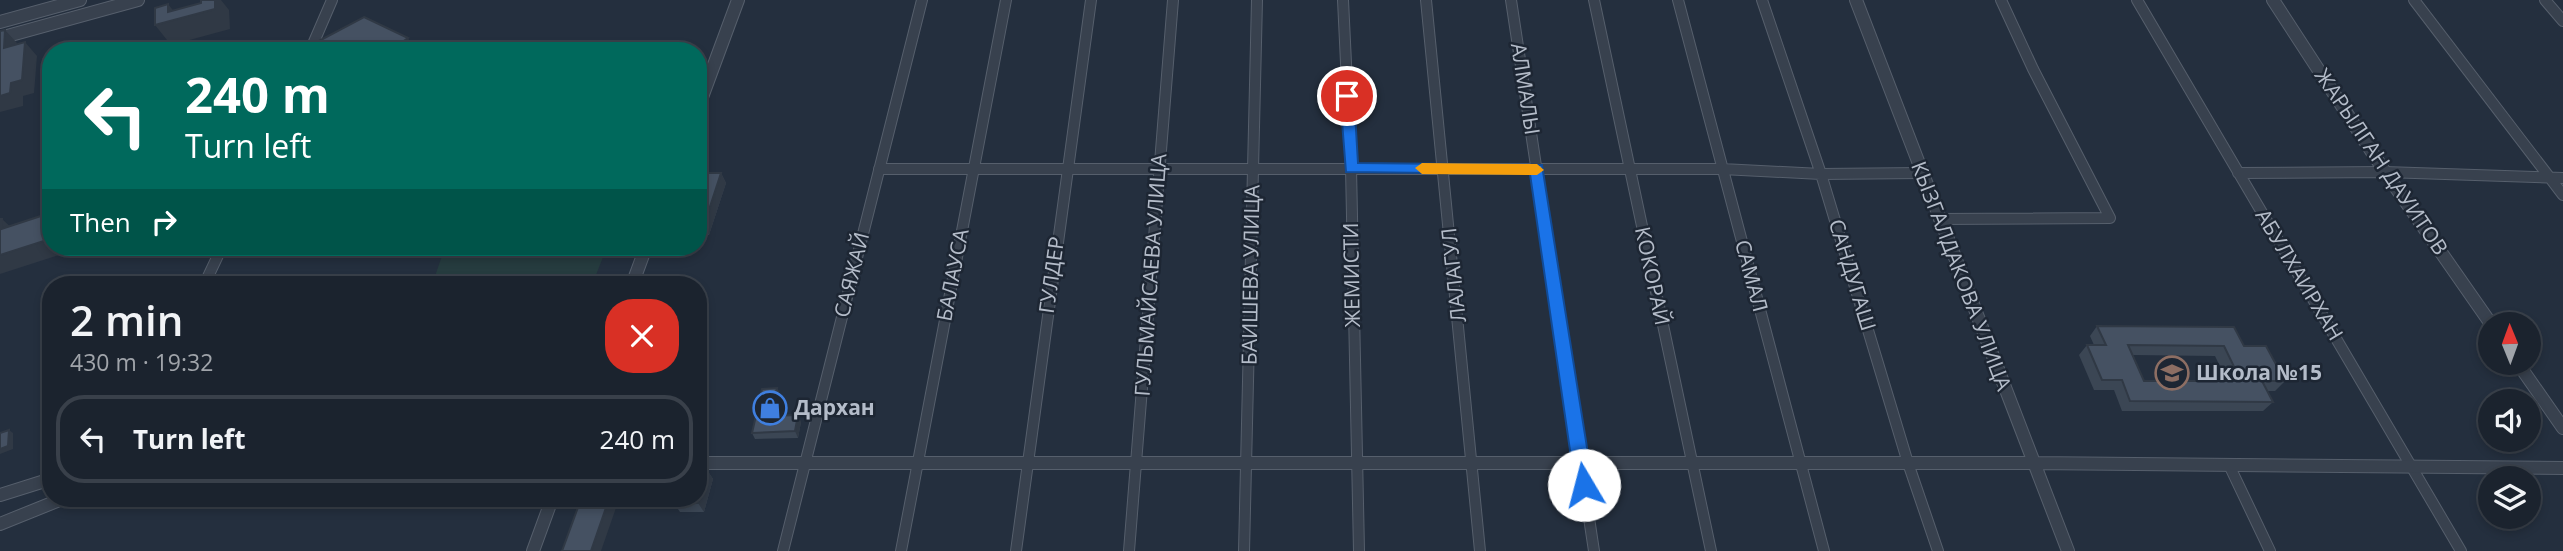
<!DOCTYPE html>
<html lang="en">
<head>
<meta charset="utf-8">
<style>
  :root { --surface:#1b232e; --page:#242b36; --text:#f1f3f6; --muted:#a0a4aa; --line:#39404a }
  body { margin:0; font-family:"Open Sans",sans-serif; background:var(--page); color:var(--text); height:100vh; display:flex; flex-direction:column; font-size:26px; white-space:nowrap }
  * { box-sizing:border-box; margin:0 }
  p { font-size:23px; color:var(--muted) }
  .icon { flex:none; width:38px; height:38px; fill:none; stroke:currentColor; stroke-width:2; stroke-linecap:round; stroke-linejoin:round }
  .map { position:relative; flex:1; overflow:hidden }
  .panel { position:absolute; left:42px; top:276px; width:665px; height:231px; display:flex; flex-direction:column; background:var(--surface); border-radius:28px; box-shadow:0 4px 10px #0003,0 0 0 2px var(--line) }
  .panel>* { flex:none }
  .banner { position:absolute; left:42px; top:42px; width:665px; height:214px; border-radius:28px; box-shadow:0 4px 10px #0003,0 0 0 2px var(--line); background:#00695c; color:#fff; overflow:hidden }
  .needle { width:46px; rotate:359deg }
  .tools { position:absolute; left:2478px; top:312px; display:grid; gap:14px }
  .tools a { display:grid; place-items:center; width:63px; height:63px; border-radius:50%; background:var(--surface); box-shadow:0 4px 10px #0003,0 0 0 2px var(--line); font-size:35px }
  .pin { position:absolute; display:grid; place-items:center; width:60px; height:60px; color:#fff; margin:-30px; border:4px solid #fff; border-radius:50%; box-shadow:0 2px 7px #0007 }
  .me { position:absolute; width:77px; margin:-38px; rotate:352deg; stroke-linejoin:round; filter:drop-shadow(0 0 5px #0008) }
  .turn { display:flex; align-items:center; gap:24px; height:147px; padding:0 28px; font-size:32px }
  .turn .icon { width:91px; height:91px; stroke-width:2.5 }
  .turn b { display:block; font-size:49px; line-height:60px }
  .then { display:flex; align-items:center; height:66px; padding:0 28px; background:#0003; gap:14px; font-size:26px }
  .round { display:grid; place-items:center; flex:none; width:74px; height:74px; border-radius:28px; background:var(--page) }
  .overview { display:flex; align-items:center; justify-content:space-between; height:119px; padding:0 28px }
  h1 { font-size:42px; font-weight:600; line-height:52px }
  ul { padding:0; list-style:none }
  li { display:flex; align-items:center; gap:21px; height:88px; margin:0 14px 10px; padding:0 14px; border:4px solid var(--line); border-radius:28px }
  li div { flex:1 }
  li b { display:block; font-size:26px }
  li em { font-style:normal }
  .map>svg:first-child { display:block }
</style>
</head>
<body>
<div class="map">
<svg width="2563" height="551" viewBox="0 0 2563 551">
  <rect width="100%" height="100%" fill="#242f3e"/>
  <!-- green -->
  <path fill="#263c3f" d="M 445,247 L 607,247 L 592,285 L 432,285 Z"/>
  <g fill="none" stroke-linecap="round" stroke-linejoin="round">
    <defs>
      <path id="minor" d="M 1343,0 L 1351,168 L 1359,551
        M 1426,0 L 1480,551
        M 1511,0 L 1594,551
        M 1594,0 L 1711,551
        M 1678,0 L 1824,551
        M 1762,0 L 1821,174 L 1908,463 L 1938,551
        M 2137,0 L 2461,551
        M 2414,0 L 2563,195
        M 2545,0 L 2563,21
        M 310,51 L 332,0
        M 879,169 L 1722,169 L 1821,174 L 1921,173
        M 2238,173 L 2385,172 L 2563,178
        M 1939,219 L 2110,218 L 2033,69 L 2001,0
        M 204,285 L 222,247
        M 2230,467 L 2270,551
        M 783,551 L 922,0
        M 901,551 L 1006,0
        M 1016,551 L 1091,0
        M 1129,551 L 1173,0
        M 1244,551 L 1257,0"/>
      <path id="tertiary" d="M 1856,0 L 2068,551
        M 2273,0 L 2385,172 L 2491,324
        M 0,22 L 80,0
        M 0,38 L 138,0
        M 698,108 L 738,0
        M 632,285 L 646,247
        M 2517,362 L 2563,428
        M 698,463 L 2034,463 L 2563,468
        M 0,495 L 51,479
        M 0,524 L 62,499
        M 533,551 L 552,499"/>
    </defs>
    <!-- minor casing -->
    <use href="#minor" stroke="#565f6c" stroke-width="12"/>
    <!-- tertiary casing -->
    <use href="#tertiary" stroke="#565f6c" stroke-width="14"/>
    <!-- minor -->
    <use href="#minor" stroke="#38414e" stroke-width="10"/>
    <!-- tertiary -->
    <use href="#tertiary" stroke="#38414e" stroke-width="12"/>
  </g>
  <!-- wall -->
  <path fill="#3b4654" fill-rule="evenodd" d="M 698,173 L 721,173 L 726,183 L 709,235 L 698,235 Z
    M 2097,326 L 2244,346 L 2285,381 L 2275,391 L 2267,391 L 2273,402 L 2263,411 L 2122,411 L 2114,390 L 2094,390 L 2079,355 L 2087,345 L 2094,345 L 2090,336 ZM 2133,355 L 2215,356 L 2227,381 L 2144,381 Z
    M 777,388 L 780,395 L 775,416 L 801,422 L 798,438 L 755,439 L 752,433 Z
    M 707,470 L 713,479 L 704,512 L 680,512 L 674,503 Z"/>
  <!-- shaded-wall -->
  <path fill="#303945" d="M 215,0 L 221,0 L 229,10 L 230,29 L 171,45 L 155,25 L 168,12 L 168,4 L 180,19 Z
    M 5,30 L 17,43 L 16,61 L 4,48 Z
    M 408,38 L 416,51 L 389,51 Z
    M 25,42 L 37,56 L 34,93 L 23,96 L 23,106 L 0,112 L 0,96 L 11,83 Z
    M 721,173 L 726,183 L 709,235 L 704,225 Z
    M 47,214 L 51,218 L 51,247 L 61,247 L 62,254 L 0,274 L 0,255 Z
    M 2,219 L 16,232 L 1,229 Z
    M 777,388 L 780,395 L 774,422 L 770,416 Z
    M 798,415 L 801,422 L 798,438 L 795,431 Z
    M 9,430 L 13,433 L 13,449 L 0,454 L 0,449 Z
    M 707,470 L 713,479 L 704,512 L 698,503 Z
    M 609,499 L 616,499 L 618,502 L 601,551 L 591,551 Z"/>
  <!-- building -->
  <path fill="#455162" stroke="#303945" stroke-width="2" fill-rule="evenodd" d="M 201,0 L 215,0 L 215,9 L 155,25 L 155,8 L 168,4 L 168,12 L 201,3 Z
    M 364,17 L 408,38 L 389,51 L 325,51 L 315,43 Z
    M 5,30 L 4,48 L 25,42 L 22,80 L 11,83 L 10,93 L 0,96 L 0,31 Z
    M 698,173 L 721,173 L 704,225 L 698,225 Z
    M 47,214 L 47,240 L 0,255 L 0,219 L 2,219 L 1,229 Z
    M 2097,326 L 2234,327 L 2244,346 L 2266,346 L 2285,381 L 2262,381 L 2273,402 L 2130,401 L 2122,380 L 2102,380 L 2087,345 L 2106,345 ZM 2128,345 L 2224,346 L 2241,381 L 2144,381 Z
    M 777,388 L 770,416 L 798,415 L 795,431 L 752,433 L 762,389 Z
    M 9,430 L 8,446 L 0,449 L 0,433 Z
    M 698,470 L 707,470 L 698,503 L 674,503 L 675,499 L 698,499 Z
    M 581,499 L 609,499 L 591,551 L 562,551 Z"/>
  <!-- route -->
  <path fill="#1a73e8" stroke="#114b97" stroke-width="2" d="M 1347,91 L 1354,96 L 1358,163 L 1542,165 L 1593,485 L 1590,491 L 1584,493 L 1578,491 L 1575,485 L 1530,174 L 1346,172 L 1340,96 Z"/>
  <!-- slow -->
  <path fill="#f59e0b" d="M 1422,163 L 1537,164 L 1544,170 L 1537,175 L 1422,174 L 1415,168 Z"/>
  <!-- icons -->
  <defs>
    <symbol id="school-ring" viewBox="-11 -11 22 22"><circle r="9.5" fill="#1d2633" stroke="#8d6e63" stroke-width="1.5"/><path d="M0-5L7-2L0 1L-7-2ZM-4 1L0 2.5L4 1V4Q0 6-4 4Z" fill="#8d6e63"/></symbol>
    <symbol id="shop-ring" viewBox="-11 -11 22 22"><circle r="9.5" fill="#1d2633" stroke="#3f7fe0" stroke-width="1.5"/><path d="M-5-2.5h2.3a2.7 3.5 0 0 1 5.4 0H5L5.5 6h-11ZM-1.5-2.5h3a1.5 2.3 0 0 0-3 0Z" fill="#3f7fe0"/></symbol>
  </defs>
  <g fill-rule="evenodd">
    <use href="#school-ring" x="2153" y="354" width="38" height="38"/>
    <use href="#shop-ring" x="751" y="389" width="38" height="38"/>
  </g>
  <g text-anchor="middle" stroke-width="5" stroke-linejoin="round" paint-order="stroke">
    <!-- street labels -->
    <g font-size="21" fill="#b4bcc9" stroke="#1d2633">
      <text transform="translate(1525 89) rotate(81)" y="7">АЛМАЛЫ</text>
      <text transform="translate(2381 162) rotate(56)" y="7">ЖАРЫЛГАН ДАУИТОВ</text>
      <text transform="translate(852 275) rotate(-76)" y="7">САЯЖАЙ</text>
      <text transform="translate(953 275) rotate(-79)" y="7">БАЛАУСА</text>
      <text transform="translate(1052 275) rotate(-82)" y="7">ГУЛДЕР</text>
      <text transform="translate(1151 275) rotate(-86)" y="7">ГУЛЬМАЙСАЕВА УЛИЦА</text>
      <text transform="translate(1251 275) rotate(-89)" y="7">БАИШЕВА УЛИЦА</text>
      <text transform="translate(1352 275) rotate(-91)" y="7">ЖЕМИСТИ</text>
      <text transform="translate(1454 275) rotate(-96)" y="7">ЛАЛАГУЛ</text>
      <text transform="translate(1852 275) rotate(73)" y="7">САНДУГАШ</text>
      <text transform="translate(2299 275) rotate(59)" y="7">АБУЛХАИРХАН</text>
      <text transform="translate(1652 276) rotate(78)" y="7">КОКОРАЙ</text>
      <text transform="translate(1751 276) rotate(75)" y="7">САМАЛ</text>
      <text transform="translate(1961 276) rotate(69)" y="7">КЫЗГАЛДАКОВА УЛИЦА</text>
    </g>
    <!-- poi labels -->
    <g font-size="21" font-weight="bold" fill="#b4bcc9" stroke="#1d2633" text-anchor="start">
      <text x="2196" y="380">Школа №15</text>
      <text x="794" y="415">Дархан</text>
    </g>
  </g>
</svg>
<div class="tools">
<a><svg class="needle" viewBox="-14 -14 28 28"><path d="M0-13l5 13h-10z" fill="#e53935"/><path d="M0 13l5-13h-10z" fill="#a0a4aa"/></svg></a>
<a><svg class="icon" aria-label="sound" viewBox="0 0 24 24"><path d="M4 9h4l5-4v14l-5-4H4zM17 9q2 3 0 6"/></svg></a>
<a><svg class="icon" aria-label="layers" viewBox="0 0 24 24"><path d="M12 4l9 5-9 5-9-5zM3 14l9 5 9-5"/></svg></a>
</div>
<div class="pin" style="left:1347px;top:96px;background:#d93025"><svg class="icon" aria-label="arrive" viewBox="0 0 24 24"><path d="M6 21V4h12l-3 4 3 4H6"/></svg></div>
<svg class="me" style="left:1584px;top:485px" viewBox="-20 -20 40 40"><circle r="19" fill="#fff"/><path d="M0-13L10 11 0 6-10 11z" fill="#1a73e8"/></svg>
<div class="banner">
<div class="turn"><svg class="icon" aria-label="left" viewBox="0 0 24 24"><path d="M17 20v-9H6M10 6l-5 5 5 5"/></svg><div><b>240 m</b>Turn left</div></div>
<div class="then">Then<svg class="icon" aria-label="right" viewBox="0 0 24 24"><path d="M7 20v-9h11M14 6l5 5-5 5"/></svg></div>
</div>
<section class="panel">
<div class="overview"><div><h1>2 min</h1><p>430 m · 19:32</p></div><a class="round" style="background:#d93025;color:#fff"><svg class="icon" aria-label="close" viewBox="0 0 24 24"><path d="M6 6l12 12M18 6L6 18"/></svg></a></div>
<ul>
<li><svg class="icon" aria-label="left" viewBox="0 0 24 24"><path d="M17 20v-9H6M10 6l-5 5 5 5"/></svg><div><b>Turn left</b></div><em>240 m</em></li>
</ul>
</section>
</div>
</body>
</html>
